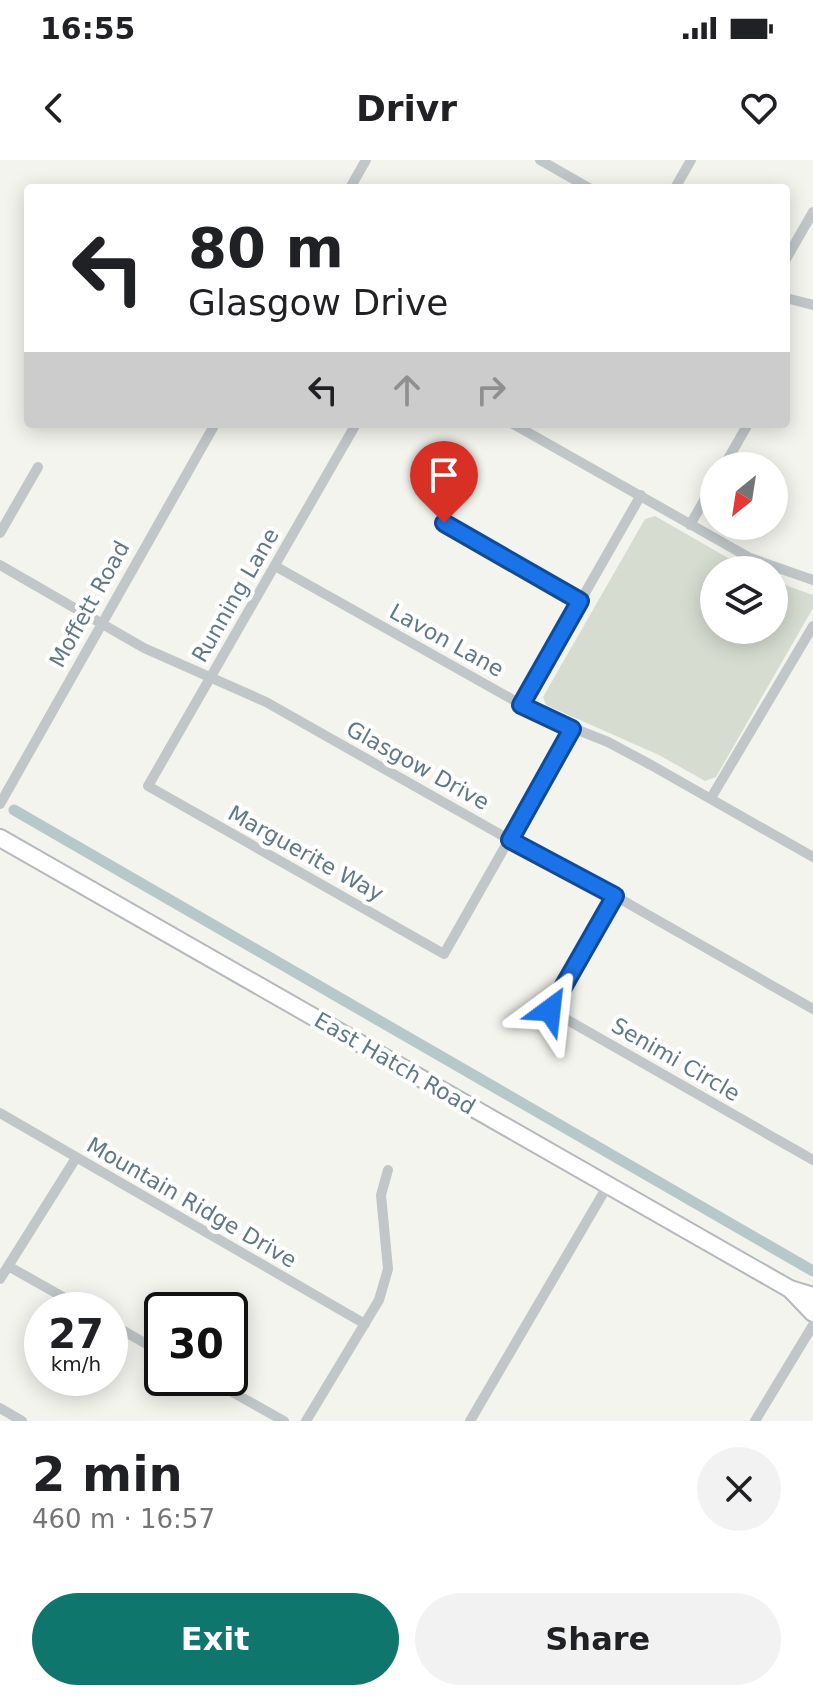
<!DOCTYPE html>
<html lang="en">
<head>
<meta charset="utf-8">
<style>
  :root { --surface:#fff; --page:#f2f2f2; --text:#202124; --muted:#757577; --accent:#0f766e }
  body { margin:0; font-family:"DejaVu Sans",sans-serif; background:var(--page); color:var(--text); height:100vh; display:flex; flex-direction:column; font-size:30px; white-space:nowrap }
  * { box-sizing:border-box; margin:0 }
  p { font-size:26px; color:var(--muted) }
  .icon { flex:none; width:44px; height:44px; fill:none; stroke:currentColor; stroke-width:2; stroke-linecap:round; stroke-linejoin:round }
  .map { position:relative; height:1261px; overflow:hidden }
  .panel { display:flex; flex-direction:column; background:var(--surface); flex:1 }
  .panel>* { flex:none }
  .guide { position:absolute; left:24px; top:24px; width:766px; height:244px; border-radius:8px; box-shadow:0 4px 20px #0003; background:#fff; color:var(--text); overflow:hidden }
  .needle { width:52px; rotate:210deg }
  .buttons { position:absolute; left:700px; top:292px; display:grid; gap:16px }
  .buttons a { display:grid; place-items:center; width:88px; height:88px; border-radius:50%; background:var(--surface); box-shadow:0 4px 20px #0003; font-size:40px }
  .speed { position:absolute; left:24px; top:1132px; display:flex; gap:16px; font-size:40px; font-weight:700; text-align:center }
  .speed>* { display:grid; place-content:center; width:104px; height:104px; border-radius:50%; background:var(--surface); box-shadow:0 4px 20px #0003; line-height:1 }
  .speed small { font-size:20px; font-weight:400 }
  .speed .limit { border:4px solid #111; border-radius:12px; background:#fff; color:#111 }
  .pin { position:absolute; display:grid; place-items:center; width:68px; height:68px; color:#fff; margin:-82px -34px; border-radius:50% 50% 50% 0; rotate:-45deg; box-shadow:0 0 8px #0007 }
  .pin .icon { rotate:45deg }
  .me { position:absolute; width:88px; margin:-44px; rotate:30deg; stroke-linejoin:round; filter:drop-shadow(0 0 6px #0008) }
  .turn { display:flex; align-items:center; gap:28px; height:168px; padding:0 32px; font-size:36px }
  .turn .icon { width:104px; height:104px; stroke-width:2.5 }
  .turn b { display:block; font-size:56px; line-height:68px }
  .lanes { display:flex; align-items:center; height:76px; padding:0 32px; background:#0003; justify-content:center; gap:40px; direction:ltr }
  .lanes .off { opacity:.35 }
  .round { display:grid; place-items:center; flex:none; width:84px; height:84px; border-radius:42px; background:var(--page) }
  .head { display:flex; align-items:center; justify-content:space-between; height:136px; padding:0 32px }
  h1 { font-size:48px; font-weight:700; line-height:60px }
  .primary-button { display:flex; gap:16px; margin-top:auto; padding:16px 32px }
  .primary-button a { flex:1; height:92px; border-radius:48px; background:var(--accent); color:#fff; font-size:32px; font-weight:700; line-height:92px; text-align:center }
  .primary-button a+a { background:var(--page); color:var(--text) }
  .status { display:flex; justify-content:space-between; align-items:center; height:56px; padding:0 40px; background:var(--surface); direction:ltr }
  .status svg { height:22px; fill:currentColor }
  header { display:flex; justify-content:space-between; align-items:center; height:104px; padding:0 32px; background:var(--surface); font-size:36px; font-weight:700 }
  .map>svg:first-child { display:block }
</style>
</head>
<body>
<div class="status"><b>16:55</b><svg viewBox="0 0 49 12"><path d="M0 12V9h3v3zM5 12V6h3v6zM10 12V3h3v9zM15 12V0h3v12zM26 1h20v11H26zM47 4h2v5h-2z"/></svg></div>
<header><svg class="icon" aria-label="back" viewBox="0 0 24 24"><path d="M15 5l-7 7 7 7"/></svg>Drivr<svg class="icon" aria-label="heart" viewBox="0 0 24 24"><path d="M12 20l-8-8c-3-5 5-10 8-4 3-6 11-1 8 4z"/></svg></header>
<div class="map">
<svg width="813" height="1261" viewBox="0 0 813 1261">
  <rect width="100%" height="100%" fill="#f4f4ef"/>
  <!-- green -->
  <path fill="#d6dcd0" d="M 655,356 L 749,410 L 714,410 L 714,470 L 774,470 L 774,421 L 813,435 L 813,448 L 716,617 L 705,621 L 659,595 L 546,545 L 543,537 L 645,359 Z"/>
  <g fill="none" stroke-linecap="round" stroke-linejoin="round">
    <!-- canal -->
    <path stroke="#b7c8ca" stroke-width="11" d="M 14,650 L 813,1111"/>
    <defs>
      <path id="primary" d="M 0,678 L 790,1129 L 813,1136
        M 791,1130 L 813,1153"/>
    </defs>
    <!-- primary casing -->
    <use href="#primary" stroke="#b4b9bc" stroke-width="20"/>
    <!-- minor -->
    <path stroke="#c1c6c8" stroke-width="10" d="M 540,0 L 589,28
      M 350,28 L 366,0
      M 675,28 L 691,0
      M 786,99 L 813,52
      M 786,138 L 813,145
      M 356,264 L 148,626 L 444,794 L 572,569
      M 513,264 L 750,398 L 813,420
      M 724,306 L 748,264
      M 444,363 L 580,441
      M 690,365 L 714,323
      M 0,373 L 38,307
      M 0,405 L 144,488 L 266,542 L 510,680 L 615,736 L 813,849
      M 275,406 L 540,555 L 608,582 L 651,605 L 813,697
      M 521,545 L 641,335
      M 711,638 L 813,466
      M 0,644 L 215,264
      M 615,736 L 550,850 L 813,1000
      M 0,953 L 365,1164
      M 8,1106 L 86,1150
      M 0,1119 L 76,998
      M 110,1163 L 162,1193
      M 207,1218 L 284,1261
      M 0,1248 L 22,1261
      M 306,1261 L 379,1140 L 388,1109 L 381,1035 L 388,1010
      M 470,1261 L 608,1025
      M 755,1261 L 813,1165"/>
    <!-- primary -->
    <use href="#primary" stroke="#fff" stroke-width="16"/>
  </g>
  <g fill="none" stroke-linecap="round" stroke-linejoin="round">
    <defs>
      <path id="route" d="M 444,363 L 580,441 L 521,545 L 572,569 L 510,680 L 615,736 L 550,850"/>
    </defs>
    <!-- route casing -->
    <use href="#route" stroke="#114b97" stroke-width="20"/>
    <!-- route -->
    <use href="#route" stroke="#1a73e8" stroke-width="14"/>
  </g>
  <g text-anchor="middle" stroke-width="8" stroke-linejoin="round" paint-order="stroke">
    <!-- street labels -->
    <g font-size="22" fill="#607883" stroke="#fff">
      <text transform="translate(235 435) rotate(-60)" y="8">Running Lane</text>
      <text transform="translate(89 444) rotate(-61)" y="8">Moffett Road</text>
      <text transform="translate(447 480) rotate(29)" y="8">Lavon Lane</text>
      <text transform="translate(418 605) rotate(29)" y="8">Glasgow Drive</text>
      <text transform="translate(306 693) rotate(29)" y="8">Marguerite Way</text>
      <text transform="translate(676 899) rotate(30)" y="8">Senimi Circle</text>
      <text transform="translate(395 903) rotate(30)" y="8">East Hatch Road</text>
      <text transform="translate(192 1042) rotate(30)" y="8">Mountain Ridge Drive</text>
    </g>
  </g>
</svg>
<div class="buttons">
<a><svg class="needle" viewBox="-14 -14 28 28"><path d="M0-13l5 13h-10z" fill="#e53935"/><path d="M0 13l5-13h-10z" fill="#757577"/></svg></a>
<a><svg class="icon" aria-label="layers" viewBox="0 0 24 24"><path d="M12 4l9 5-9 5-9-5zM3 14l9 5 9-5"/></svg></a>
</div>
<div class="speed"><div>27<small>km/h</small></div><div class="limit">30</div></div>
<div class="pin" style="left:444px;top:363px;background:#d93025"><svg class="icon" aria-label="arrive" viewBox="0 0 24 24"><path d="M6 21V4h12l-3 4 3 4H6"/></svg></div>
<svg class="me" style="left:550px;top:850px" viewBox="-20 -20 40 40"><path d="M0-17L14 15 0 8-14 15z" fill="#1a73e8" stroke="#fff" stroke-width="4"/></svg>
<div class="guide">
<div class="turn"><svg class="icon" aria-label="left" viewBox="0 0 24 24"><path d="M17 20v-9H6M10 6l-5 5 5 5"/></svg><div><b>80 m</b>Glasgow Drive</div></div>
<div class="lanes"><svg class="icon" aria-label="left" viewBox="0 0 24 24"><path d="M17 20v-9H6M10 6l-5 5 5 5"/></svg><svg class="icon off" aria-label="ahead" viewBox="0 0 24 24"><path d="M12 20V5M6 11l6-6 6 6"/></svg><svg class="icon off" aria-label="right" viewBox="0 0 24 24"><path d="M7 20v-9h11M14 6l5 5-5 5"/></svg></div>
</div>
</div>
<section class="panel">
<div class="head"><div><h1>2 min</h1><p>460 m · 16:57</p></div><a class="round"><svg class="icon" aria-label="close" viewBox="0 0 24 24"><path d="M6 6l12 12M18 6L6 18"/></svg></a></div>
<div class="primary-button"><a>Exit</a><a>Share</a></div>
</section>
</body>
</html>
